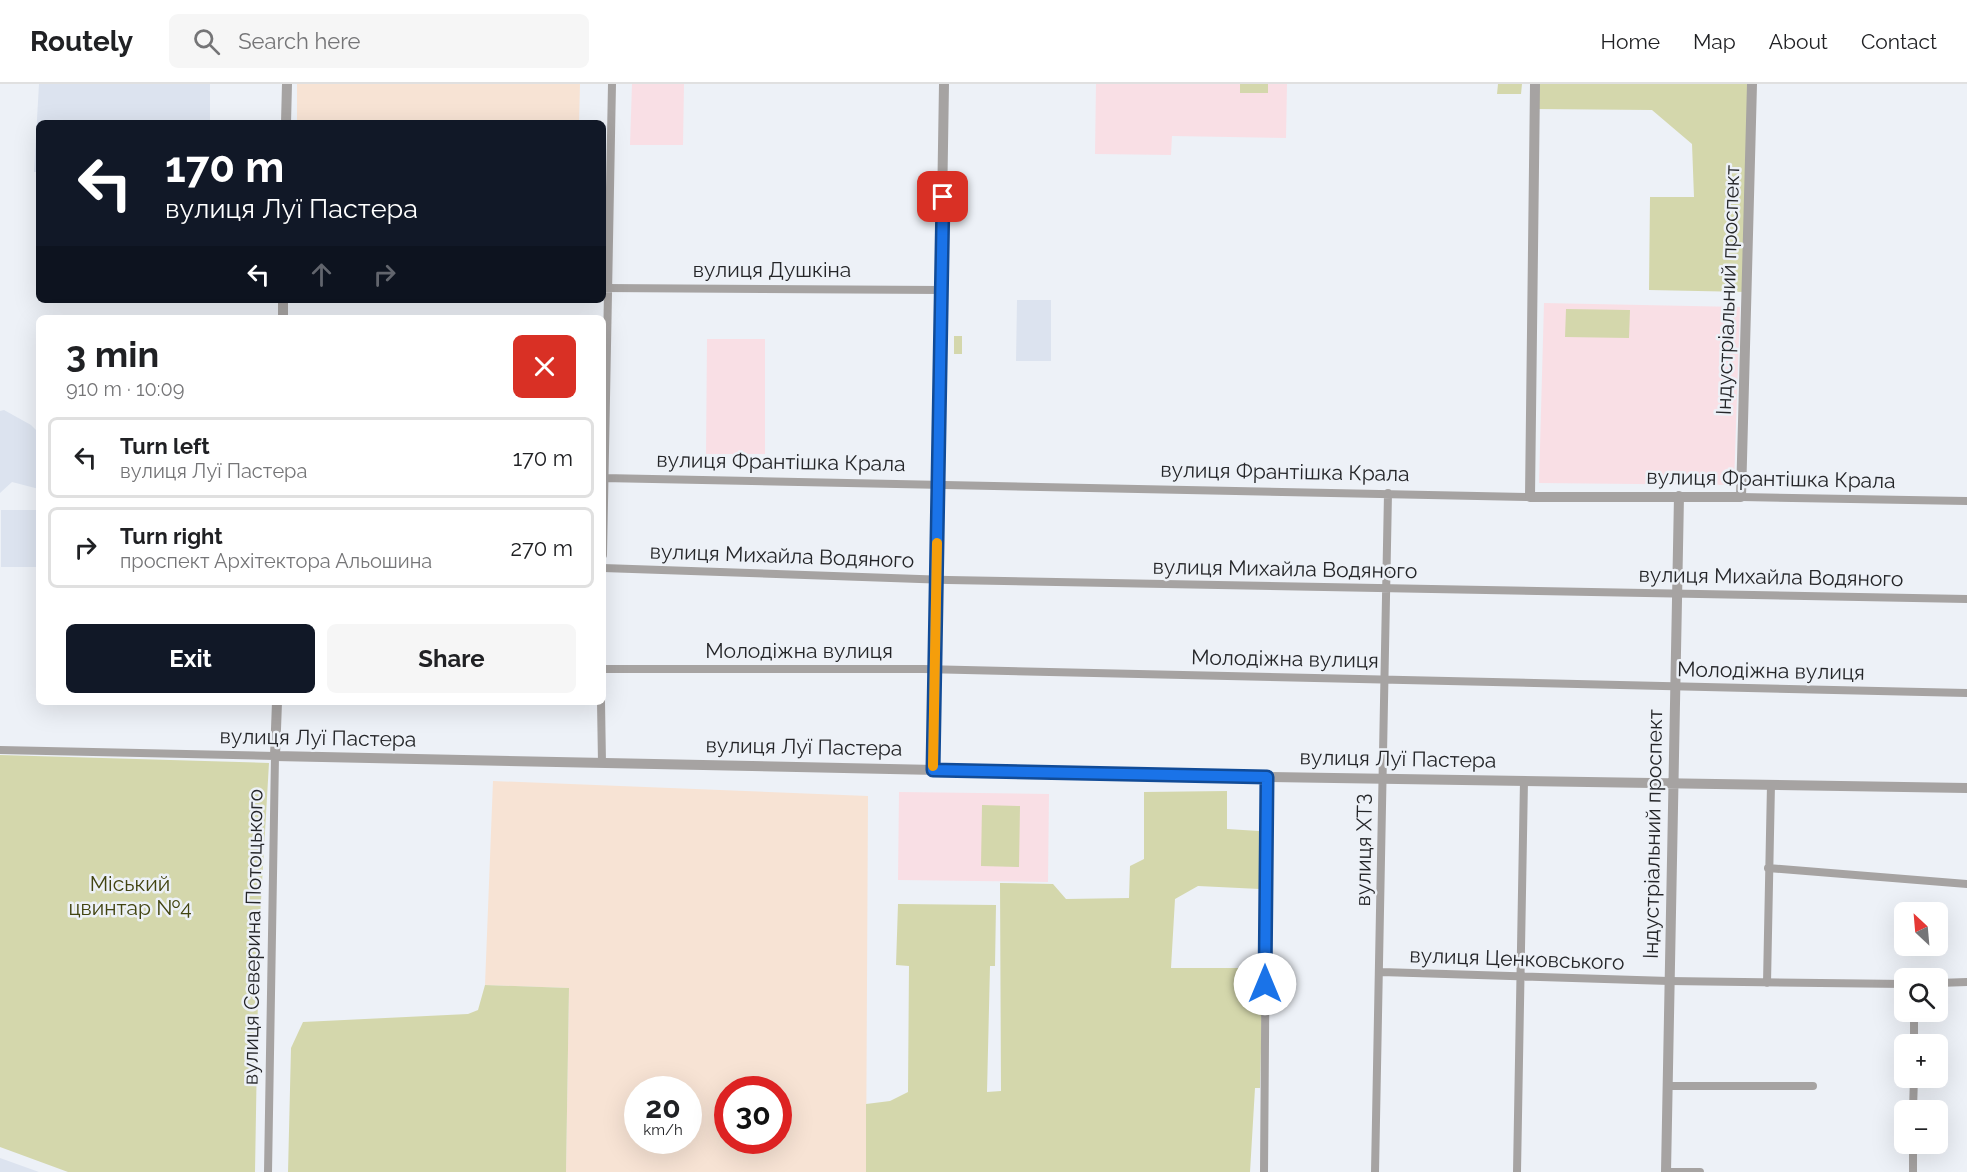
<!DOCTYPE html>
<html lang="en">
<head>
<meta charset="utf-8">
<style>
  :root { --surface:#fff; --page:#f6f6f6; --text:#202124; --muted:#757577; --line:#e0e0e0; --accent:#111827 }
  body { margin:0; font-family:Raleway,sans-serif; background:var(--page); color:var(--text); height:100vh; display:flex; flex-direction:column; font-size:22px; white-space:nowrap }
  * { box-sizing:border-box; margin:0 }
  p { font-size:20px; color:var(--muted) }
  .icon { flex:none; width:33px; height:33px; fill:none; stroke:currentColor; stroke-width:2; stroke-linecap:round; stroke-linejoin:round }
  .map { position:relative; flex:1; overflow:hidden }
  .panel { position:absolute; left:36px; top:231px; width:570px; height:390px; display:flex; flex-direction:column; background:var(--surface); border-radius:9px; box-shadow:0 6px 24px #0002 }
  .panel>* { flex:none }
  .top-card { position:absolute; left:36px; top:36px; width:570px; height:183px; border-radius:9px; box-shadow:0 6px 24px #0002; background:#111827; color:#fff; overflow:hidden }
  .needle { width:39px; rotate:334deg }
  .buttons { position:absolute; left:1894px; top:818px; display:grid; gap:12px }
  .buttons a { display:grid; place-items:center; width:54px; height:54px; border-radius:9px; background:var(--surface); box-shadow:0 6px 24px #0002; font-size:30px }
  .speed { position:absolute; left:624px; top:992px; display:flex; gap:12px; font-size:30px; font-weight:700; text-align:center }
  .speed>* { display:grid; place-content:center; width:78px; height:78px; border-radius:50%; background:var(--surface); box-shadow:0 6px 24px #0002; line-height:1 }
  .speed small { font-size:15px; font-weight:400 }
  .speed .limit { border:9px solid #d22; background:#fff; color:#111 }
  .pin { position:absolute; display:grid; place-items:center; width:51px; height:51px; color:#fff; margin:-26px; border-radius:12px; box-shadow:0 3px 9px #0006 }
  .me { position:absolute; width:66px; margin:-33px; rotate:0deg; stroke-linejoin:round; filter:drop-shadow(0 0 4px #0008) }
  .turn { display:flex; align-items:center; gap:21px; height:126px; padding:0 30px; font-size:27px }
  .turn .icon { width:78px; height:78px; stroke-width:2.5 }
  .turn b { display:block; font-size:42px; line-height:51px }
  .lanes { display:flex; align-items:center; height:57px; padding:0 30px; background:#0003; justify-content:center; gap:30px; direction:ltr }
  .lanes .off { opacity:.35 }
  .round { display:grid; place-items:center; flex:none; width:63px; height:63px; border-radius:9px; background:var(--page) }
  .head { display:flex; align-items:center; justify-content:space-between; height:102px; padding:0 30px }
  h1 { font-size:36px; font-weight:700; line-height:45px }
  .primary-button { display:flex; gap:12px; margin-top:auto; padding:12px 30px }
  .primary-button a { flex:1; height:69px; border-radius:9px; background:var(--accent); color:#fff; font-size:24px; font-weight:700; line-height:69px; text-align:center }
  .primary-button a+a { background:var(--page); color:var(--text) }
  ul { padding:0; list-style:none }
  li { display:flex; align-items:center; gap:18px; height:81px; margin:0 12px 9px; padding:0 18px; border:3px solid var(--line); border-radius:9px }
  li div { flex:1 }
  li b { display:block; font-size:22px }
  li em { font-style:normal }
  header { display:flex; align-items:center; gap:36px; box-sizing:border-box; height:84px; padding:0 30px; background:var(--surface); border-bottom:2px solid var(--line) }
  header strong { font-size:28px }
  nav { display:flex; gap:33px; margin-inline-start:auto; font-size:21px }
  .search { width:420px; height:54px; background:var(--page); display:flex; align-items:center; gap:15px; box-sizing:border-box; padding:0 21px; border-radius:9px; color:var(--muted); font-size:22px }
  .map>svg:first-child { display:block }
</style>
</head>
<body>
<header>
<strong>Routely</strong>
<div class="search"><svg class="icon" aria-label="search" viewBox="0 0 24 24"><circle cx="10" cy="10" r="6"/><path d="M15 15l6 6"/></svg>Search here</div>
<nav><a>Home</a><a>Map</a><a>About</a><a>Contact</a></nav>
</header>
<div class="map">
<svg width="1967" height="1088" viewBox="0 0 1967 1088">
  <rect width="100%" height="100%" fill="#edf1f7"/>
  <!-- built -->
  <path fill="#dce3ef" d="M 39,0 L 210,0 L 210,39 L 39,39 L 39,88 L 34,88 Z
    M 1017,216 L 1051,216 L 1051,277 L 1016,277 Z
    M 4,326 L 31,341 L 39,349 L 39,405 L 12,398 L 0,409 L 0,327 Z
    M 1,426 L 39,426 L 39,483 L 1,483 Z
    M 0,1074 L 39,1088 L 0,1088 Z"/>
  <!-- education -->
  <path fill="#f9dfe5" d="M 632,0 L 684,0 L 683,61 L 630,61 Z
    M 1096,0 L 1287,0 L 1286,54 L 1172,52 L 1171,71 L 1095,70 Z
    M 1544,219 L 1740,223 L 1734,401 L 1539,399 Z
    M 707,255 L 765,255 L 765,370 L 706,370 Z
    M 899,708 L 1049,710 L 1048,798 L 898,796 Z"/>
  <!-- medical -->
  <path fill="#f7e3d4" fill-rule="evenodd" d="M 297,0 L 580,0 L 579,39 L 297,39 Z
    M 493,697 L 868,712 L 866,1088 L 566,1088 L 569,904 L 485,901 ZM 638,1005 L 688,1005 L 688,1056 L 638,1056 ZM 728,1005 L 778,1005 L 778,1056 L 728,1056 Z"/>
  <!-- green -->
  <path fill="#d4d7ac" d="M 1240,0 L 1268,0 L 1268,9 L 1240,9 Z
    M 1498,0 L 1522,0 L 1521,10 L 1497,10 Z
    M 1535,0 L 1750,0 L 1747,208 L 1649,206 L 1650,113 L 1694,113 L 1692,60 L 1652,26 L 1535,25 Z
    M 1566,225 L 1630,226 L 1629,254 L 1565,253 Z
    M 954,252 L 962,252 L 962,270 L 954,270 Z
    M 0,671 L 269,679 L 259,851 L 255,1088 L 68,1088 L 0,1063 Z
    M 1227,707 L 1227,745 L 1259,747 L 1260,805 L 1198,802 L 1175,815 L 1171,884 L 1263,884 L 1260,1004 L 1255,1004 L 1250,1088 L 866,1088 L 866,1020 L 890,1017 L 908,1008 L 909,882 L 896,881 L 898,820 L 996,821 L 995,882 L 990,882 L 987,1008 L 1001,1007 L 1000,799 L 1053,800 L 1066,815 L 1129,814 L 1130,782 L 1144,775 L 1144,708 Z
    M 982,721 L 1020,722 L 1019,783 L 981,782 Z
    M 485,901 L 569,904 L 566,1088 L 288,1088 L 291,964 L 303,938 L 468,930 L 478,926 Z"/>
  <g fill="none" stroke-linecap="round" stroke-linejoin="round">
    <!-- minor -->
    <path stroke="#a6a3a2" stroke-width="8" d="M 603,204 L 941,206
      M 603,394 L 1530,413
      M 1741,413 L 1967,417
      M 603,471 L 612,0
      M 603,484 L 948,496 L 1967,515
      M 603,585 L 923,585 L 1967,609
      M 601,618 L 602,679
      M 0,666 L 275,672 L 268,1088
      M 1768,784 L 1967,800
      M 1381,888 L 1669,897 L 1905,900
      M 1767,899 L 1771,700
      M 1938,899 L 1967,898
      M 1914,960 L 1914,927
      M 1667,1002 L 1813,1002
      M 1913,1026 L 1914,993
      M 1264,1088 L 1267,693
      M 1375,1088 L 1388,409
      M 1517,1088 L 1524,696
      M 1666,1088 L 1700,1088
      M 1913,1088 L 1913,1059"/>
    <!-- tertiary -->
    <path stroke="#a6a3a2" stroke-width="10" d="M 1535,0 L 1530,413 L 1741,413 L 1752,0
      M 286,39 L 287,0
      M 283,234 L 283,216
      M 277,618 L 275,672 L 1267,693 L 1967,704
      M 933,686 L 944,0
      M 1666,1088 L 1679,412"/>
  </g>
  <g fill="none" stroke-linecap="round" stroke-linejoin="round">
    <defs>
      <path id="route" d="M 943,113 L 933,686 L 1267,693 L 1265,900"/>
    </defs>
    <!-- route casing -->
    <use href="#route" stroke="#114b97" stroke-width="15"/>
    <!-- route -->
    <use href="#route" stroke="#1a73e8" stroke-width="10"/>
    <!-- slow -->
    <path stroke="#f59e0b" stroke-width="10" d="M 933,682 L 937,459"/>
  </g>
  <g text-anchor="middle" stroke-width="5" stroke-linejoin="round" paint-order="stroke">
    <!-- street labels -->
    <g font-size="21" fill="#252629" stroke="#edf1f7">
      <text x="772" y="193">вулиця Душкіна</text>
      <text transform="translate(1728 206) rotate(-88)" y="7">Індустріальний проспект</text>
      <text transform="translate(781 378) rotate(1)" y="7">вулиця Франтішка Крала</text>
      <text transform="translate(1285 388) rotate(1)" y="7">вулиця Франтішка Крала</text>
      <text transform="translate(1771 395) rotate(1)" y="7">вулиця Франтішка Крала</text>
      <text transform="translate(782 472) rotate(2)" y="7">вулиця Михайла Водяного</text>
      <text transform="translate(1285 485) rotate(1)" y="7">вулиця Михайла Водяного</text>
      <text transform="translate(1771 493) rotate(1)" y="7">вулиця Михайла Водяного</text>
      <text x="799" y="574">Молодіжна вулиця</text>
      <text transform="translate(1285 575) rotate(1)" y="7">Молодіжна вулиця</text>
      <text transform="translate(1771 587) rotate(1)" y="7">Молодіжна вулиця</text>
      <text transform="translate(318 654) rotate(1)" y="7">вулиця Луї Пастера</text>
      <text transform="translate(804 663) rotate(1)" y="7">вулиця Луї Пастера</text>
      <text transform="translate(1398 675) rotate(1)" y="7">вулиця Луї Пастера</text>
      <text transform="translate(1653 750) rotate(-89)" y="7">Індустріальний проспект</text>
      <text transform="translate(1364 766) rotate(-89)" y="7">вулиця ХТЗ</text>
      <text transform="translate(253 853) rotate(-89)" y="7">вулиця Северина Потоцького</text>
      <text transform="translate(1517 875) rotate(2)" y="7">вулиця Ценковського</text>
    </g>
    <!-- park labels -->
    <g font-size="21" fill="#424411" stroke="#edf1f7">
      <text x="130" y="807">Міський<tspan x="130" dy="24">цвинтар №4</tspan></text>
    </g>
  </g>
</svg>
<div class="buttons">
<a><svg class="needle" viewBox="-14 -14 28 28"><path d="M0-13l5 13h-10z" fill="#e53935"/><path d="M0 13l5-13h-10z" fill="#757577"/></svg></a>
<a><svg class="icon" aria-label="search" viewBox="0 0 24 24"><circle cx="10" cy="10" r="6"/><path d="M15 15l6 6"/></svg></a>
<a>+</a>
<a>−</a>
</div>
<div class="speed"><div>20<small>km/h</small></div><div class="limit">30</div></div>
<div class="pin" style="left:943px;top:113px;background:#d93025"><svg class="icon" aria-label="arrive" viewBox="0 0 24 24"><path d="M6 21V4h12l-3 4 3 4H6"/></svg></div>
<svg class="me" style="left:1265px;top:900px" viewBox="-20 -20 40 40"><circle r="19" fill="#fff"/><path d="M0-13L10 11 0 6-10 11z" fill="#1a73e8"/></svg>
<div class="top-card">
<div class="turn"><svg class="icon" aria-label="left" viewBox="0 0 24 24"><path d="M17 20v-9H6M10 6l-5 5 5 5"/></svg><div><b>170 m</b>вулиця Луї Пастера</div></div>
<div class="lanes"><svg class="icon" aria-label="left" viewBox="0 0 24 24"><path d="M17 20v-9H6M10 6l-5 5 5 5"/></svg><svg class="icon off" aria-label="ahead" viewBox="0 0 24 24"><path d="M12 20V5M6 11l6-6 6 6"/></svg><svg class="icon off" aria-label="right" viewBox="0 0 24 24"><path d="M7 20v-9h11M14 6l5 5-5 5"/></svg></div>
</div>
<section class="panel">
<div class="head"><div><h1>3 min</h1><p>910 m · 10:09</p></div><a class="round" style="background:#d93025;color:#fff"><svg class="icon" aria-label="close" viewBox="0 0 24 24"><path d="M6 6l12 12M18 6L6 18"/></svg></a></div>
<ul>
<li><svg class="icon" aria-label="left" viewBox="0 0 24 24"><path d="M17 20v-9H6M10 6l-5 5 5 5"/></svg><div><b>Turn left</b><p>вулиця Луї Пастера</p></div><em>170 m</em></li>
<li><svg class="icon" aria-label="right" viewBox="0 0 24 24"><path d="M7 20v-9h11M14 6l5 5-5 5"/></svg><div><b>Turn right</b><p>проспект Архітектора Альошина</p></div><em>270 m</em></li>
</ul>
<div class="primary-button"><a>Exit</a><a>Share</a></div>
</section>
</div>
</body>
</html>
